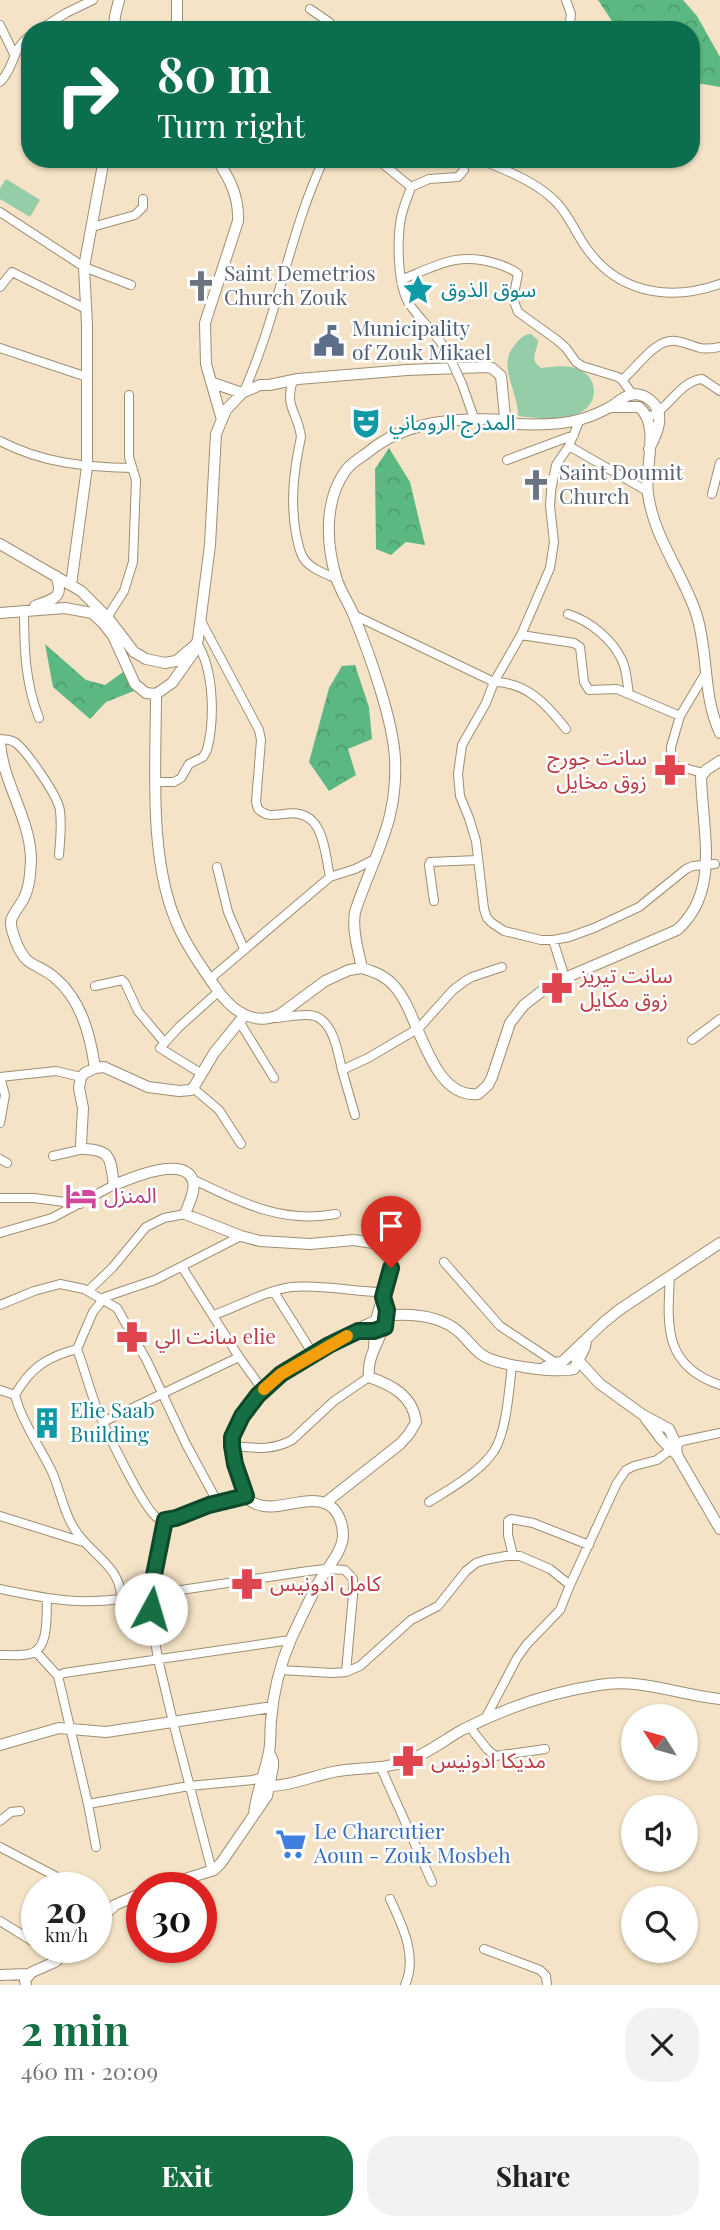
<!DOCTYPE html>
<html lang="en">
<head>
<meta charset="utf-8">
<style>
  :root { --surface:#fff; --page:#f2f2f2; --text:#222; --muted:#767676; --accent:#166f42 }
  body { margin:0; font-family:"Playfair Display","Noto Sans Arabic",serif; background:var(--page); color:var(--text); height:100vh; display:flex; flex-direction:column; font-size:26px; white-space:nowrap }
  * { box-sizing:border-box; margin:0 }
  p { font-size:23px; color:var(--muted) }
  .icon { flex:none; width:38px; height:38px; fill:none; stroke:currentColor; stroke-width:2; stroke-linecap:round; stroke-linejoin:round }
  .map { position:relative; height:1985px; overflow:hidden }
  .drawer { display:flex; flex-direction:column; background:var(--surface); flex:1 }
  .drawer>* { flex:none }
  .top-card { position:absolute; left:21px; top:21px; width:679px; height:147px; border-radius:28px; box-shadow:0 2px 5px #0004; background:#0b6e4f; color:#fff; overflow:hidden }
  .needle { width:46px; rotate:307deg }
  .fabs { position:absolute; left:621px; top:1704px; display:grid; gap:14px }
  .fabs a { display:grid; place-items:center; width:77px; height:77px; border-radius:50%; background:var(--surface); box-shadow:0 2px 5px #0004; font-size:35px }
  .speed { position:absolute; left:21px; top:1872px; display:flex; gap:14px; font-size:35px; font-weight:700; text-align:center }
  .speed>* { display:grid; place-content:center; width:91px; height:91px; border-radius:50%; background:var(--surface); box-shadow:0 2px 5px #0004; line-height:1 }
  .speed small { font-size:18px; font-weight:400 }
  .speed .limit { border:10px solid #d22; background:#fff; color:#111 }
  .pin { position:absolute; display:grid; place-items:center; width:60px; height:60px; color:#fff; margin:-72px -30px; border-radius:50% 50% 50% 0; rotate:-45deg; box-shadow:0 0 7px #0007 }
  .pin .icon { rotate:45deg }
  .me { position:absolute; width:77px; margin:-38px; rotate:6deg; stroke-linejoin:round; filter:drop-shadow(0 0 5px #0008) }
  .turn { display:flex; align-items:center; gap:24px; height:147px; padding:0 21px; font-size:32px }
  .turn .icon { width:91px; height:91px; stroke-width:2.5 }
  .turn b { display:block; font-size:49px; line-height:60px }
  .round { display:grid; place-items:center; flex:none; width:74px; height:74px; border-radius:28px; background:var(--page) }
  .head { display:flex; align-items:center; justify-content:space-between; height:119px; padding:0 21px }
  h1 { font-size:42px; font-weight:700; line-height:52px; color:var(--accent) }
  .action { display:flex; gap:14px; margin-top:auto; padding:14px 21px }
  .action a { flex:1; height:80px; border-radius:28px; background:var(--accent); color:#fff; font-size:28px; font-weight:700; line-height:80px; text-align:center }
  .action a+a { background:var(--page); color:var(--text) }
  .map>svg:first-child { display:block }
</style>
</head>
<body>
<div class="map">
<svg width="720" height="1985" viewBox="0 0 720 1985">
  <defs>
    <pattern id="forest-crowns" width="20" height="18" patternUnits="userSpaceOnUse" patternTransform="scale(1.75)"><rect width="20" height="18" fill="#5cb882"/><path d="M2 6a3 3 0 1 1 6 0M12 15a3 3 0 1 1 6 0" fill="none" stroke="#4f9d6f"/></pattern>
  </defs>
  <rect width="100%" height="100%" fill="#f4e3c6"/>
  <!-- forest -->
  <path fill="url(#forest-crowns)" d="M 598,0 L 683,0 L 697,16 L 720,57 L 720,87 L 691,82 L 691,30 L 618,30 Z
    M 389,448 L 410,482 L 425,545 L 406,542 L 391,555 L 376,549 L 375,469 Z
    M 45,644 L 86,680 L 105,685 L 123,672 L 134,691 L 106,702 L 90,719 L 53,687 Z
    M 355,665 L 369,707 L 372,739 L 348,749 L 356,775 L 329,791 L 309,762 L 329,688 L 342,666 Z"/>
  <!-- green -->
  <path fill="#95cda9" d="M 6,179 L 40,200 L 30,217 L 0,199 L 0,188 Z
    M 531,334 L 538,340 C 538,351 528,359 541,368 C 552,367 566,364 578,369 C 600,378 599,406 577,414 C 558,422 538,418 518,416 C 519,393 497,366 514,346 C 520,339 522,335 531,334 Z"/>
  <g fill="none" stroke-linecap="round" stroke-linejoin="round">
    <defs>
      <path id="street" d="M 566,0 L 571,14 L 569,30
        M 310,9 L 329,22 L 335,30
        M 0,25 L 14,54
        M 39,30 L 66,13 L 93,0
        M 0,82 C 16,66 10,51 30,36
        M 377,159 L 411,187 C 408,197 403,207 401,218 C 397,240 397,287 410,305 C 424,325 442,338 452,362
        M 479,159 C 505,170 535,181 555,201 C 568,213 575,232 585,246 C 617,293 668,302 720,284
        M 411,187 L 429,179 L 458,177 L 464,170 L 462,159
        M 0,212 L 84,267 L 131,285
        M 92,227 L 135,215 L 143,207 L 143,199
        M 401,280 C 438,265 458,251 498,264 C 506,267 513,269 518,274 L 513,299 L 518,312 L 557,340 L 566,348 L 576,362 L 582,366 L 618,377 L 622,380 L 633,395
        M 0,287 L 12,272 L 86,309
        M 0,348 L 87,377
        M 293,380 C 284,408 298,412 301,437 C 294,470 290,500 296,534 C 298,542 299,552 304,559 C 311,569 326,574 337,579
        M 622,380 C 637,368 655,338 676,341 C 696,344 695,352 720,347
        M 462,384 L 474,418
        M 244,391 C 278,316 289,233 324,159
        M 649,417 C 669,409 680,381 702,379 L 720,391
        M 0,441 C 42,463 85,467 131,468
        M 569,446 L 647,491
        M 507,460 L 574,435
        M 712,494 L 720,463
        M 24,610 C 24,647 25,683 39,718
        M 568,614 C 590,621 612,639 622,660 C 627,671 627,683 629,694
        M 354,615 L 494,682 L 521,635 L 574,643 L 580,647 L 584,682 L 589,690 L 617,689 L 680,716 L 705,674
        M 106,619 L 124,591 L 133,562 L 136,480 L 129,457 L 129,395
        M 201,621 L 259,730 L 261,740 L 256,802 L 258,809 C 267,817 272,815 284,814 C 324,807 324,849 330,877
        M 521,635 L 550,568 L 554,542 L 550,506 L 551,491 L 556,465 L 569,446 L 580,419
        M 680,716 L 671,747 L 671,762 L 677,766 L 703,773
        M 566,729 C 547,705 527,682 494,682 L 486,703 L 462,745 L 458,774 L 460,796 L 469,818 L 476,841 L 484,909 L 487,918 L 492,923 L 504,931 L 541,940 L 553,940 L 569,937 L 594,928 L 639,907 L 686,869 L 693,866 L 715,864
        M 0,739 C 6,740 11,739 16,743 C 27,752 59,797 60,811 C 62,826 60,841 59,855
        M 156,782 L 174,782 L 181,778 L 189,764 L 203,757 L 207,750 C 215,719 214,670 197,643
        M 217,867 L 228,912 L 244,949
        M 434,901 L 429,865 L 430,862 L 478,860
        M 553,940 L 565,978
        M 210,979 L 330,877 L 355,869 L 375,859
        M 95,986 L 122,980 L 125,983 L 138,1011 L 164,1042
        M 276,1018 C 288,1017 303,1013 315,1016 C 334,1023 338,1053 342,1070 L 368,1058 L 419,1028 L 453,990 L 465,981 L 472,977 L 502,967
        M 239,1021 L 274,1078
        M 692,1040 L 720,1019
        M 342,1070 L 355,1115
        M 202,1074 L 160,1048 L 179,1027 L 218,992
        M 0,1077 L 56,1071 L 81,1077
        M 193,1088 L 219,1110 L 241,1144
        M 0,1123 L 5,1095 L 0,1077
        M 53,1156 L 84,1149
        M 0,1159 L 7,1163
        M 192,1179 C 240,1202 281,1224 336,1214
        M 0,1198 L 34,1198 L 80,1204
        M 0,1233 L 52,1218 L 114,1185
        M 241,1236 L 155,1280 L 105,1297 L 93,1312 L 77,1349 C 47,1357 31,1367 15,1395 L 17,1402 C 25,1427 42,1450 53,1474 C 61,1494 65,1517 78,1534 C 94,1556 122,1569 121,1599 L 308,1571 L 326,1569 L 345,1570 L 353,1579 L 353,1595 L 346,1672
        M 444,1262 L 500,1326 L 556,1363
        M 670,1277 C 667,1327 664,1366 720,1385
        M 88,1291 L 112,1268 L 146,1227 L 164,1218 L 185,1214
        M 274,1292 L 313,1354
        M 0,1305 L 34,1291 L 60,1284 L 84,1289 L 117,1308 L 147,1361 L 186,1444 L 218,1503
        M 214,1315 C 239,1306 265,1291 291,1287 C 323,1284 353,1292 384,1292
        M 77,1349 C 84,1368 89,1387 96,1406 C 102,1422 145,1513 158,1518 C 173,1525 195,1510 209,1506 C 221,1502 233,1499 246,1496
        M 239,1357 L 263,1390
        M 0,1390 L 15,1395
        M 103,1422 L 239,1357 L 182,1267
        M 232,1446 C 254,1448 272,1451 292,1440 L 334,1401 L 369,1377
        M 429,1502 C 451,1488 479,1473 494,1451 C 507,1430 509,1389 512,1365
        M 0,1516 L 83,1542
        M 165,1519 L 150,1595 L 152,1623 L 158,1659 L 173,1722 L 212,1871
        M 513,1556 L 508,1535 L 508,1521 L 511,1519 L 533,1523 L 589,1545
        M 570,1585 L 617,1483 L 626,1470 L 634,1466 L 657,1460 L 682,1441 L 720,1433
        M 0,1589 C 45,1598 75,1605 121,1599
        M 36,1652 L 58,1676
        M 0,1655 C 9,1655 20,1656 29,1654 C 50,1650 46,1615 47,1599
        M 280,1670 L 333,1673 L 346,1672 L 360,1666 L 411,1620 L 438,1606 L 466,1571 L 476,1563 L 485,1560 L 506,1556 L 520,1556 L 550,1569 L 570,1585 L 560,1610 L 527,1644 L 517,1658 L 485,1719
        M 469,1726 L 487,1749 L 495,1756 L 545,1749
        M 381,1768 L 432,1882
        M 262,1777 L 253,1780 L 189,1786 L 88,1804 L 58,1676 L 64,1673 L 290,1640
        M 88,1804 L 96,1847
        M 0,1821 L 11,1812 L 20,1811
        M 0,1847 L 78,1888
        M 390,1899 C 402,1925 418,1956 405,1985
        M 96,1900 L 108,1910
        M 0,1921 L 37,1944
        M 43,1948 L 60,1958
        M 484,1949 L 540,1970 L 546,1976 L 547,1985"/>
      <path id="secondary" d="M 177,0 L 177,30
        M 114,30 L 115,16 L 119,0
        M 217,159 C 230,180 239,196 238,221 L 205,323 L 206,364 L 222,420
        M 213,383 L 242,393
        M 612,407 L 639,407 C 661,425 644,467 648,494 C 654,538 682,572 696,613 C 709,652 702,695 720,733
        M 0,544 L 81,591 L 108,618 L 134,652 L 146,659 L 165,663 L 176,661 L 195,645
        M 71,585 L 87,467 L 87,325 L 84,267 L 104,159
        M 35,606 C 53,599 65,598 56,576
        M 0,613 L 65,608 L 92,613 L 103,623 L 113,636 L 135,684 L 146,693 L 156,694 L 172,683 L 194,652 L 198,639 L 210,545 L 216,434 L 226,410 L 242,393 L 260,385 L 269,385 L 298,379 L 407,370 L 486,367 L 492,368 L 501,376 L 505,417 L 511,422 L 517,424 C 538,425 562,425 582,419 C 592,416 603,411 612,406 C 618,402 623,397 630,395 C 638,393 644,395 650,400 C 667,413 657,434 649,449
        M 156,694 C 156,766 148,860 178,926 C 187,947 201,966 214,985 C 229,1008 251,1027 279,1015 L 325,981 L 349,970 L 362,968 C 358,950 352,930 355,912 C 374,854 398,823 395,759 C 393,719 369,653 354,616 C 349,603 340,591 336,577 C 326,543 324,500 346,470 C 351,463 360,458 367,453 C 406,420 459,417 508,420
        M 0,743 C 3,784 31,819 31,861 C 30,874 30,886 24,898 C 21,905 12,914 11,921 C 10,927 14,936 16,942 C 27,969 36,962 54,977 C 81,999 90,1034 95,1068
        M 362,968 C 375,972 386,976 395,987 C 420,1015 430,1099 478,1094 L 488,1085 L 492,1077 L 510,1023 L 524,1005 L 542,991 L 565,978 L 677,930 C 720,892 703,835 701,777 L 706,770 L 720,761
        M 244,1016 L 214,1053 L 195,1085 L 191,1090 L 179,1091 L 148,1087 L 104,1067 L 95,1068 L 85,1073 L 81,1077 L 79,1088 L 83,1108 L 81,1145 L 84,1149 C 113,1150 110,1160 114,1185 C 129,1179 185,1154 193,1181 C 196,1191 188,1205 185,1214 L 241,1236 L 260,1241 L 310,1244 L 354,1240 L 373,1243 L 385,1248 L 390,1252 L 392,1265 L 376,1320 L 374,1346
        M 575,1357 L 600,1384 L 643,1415 L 669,1429 L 676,1444 L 677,1455
        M 545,1367 L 563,1361 L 603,1323 L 619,1310 L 720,1243
        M 646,1419 L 662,1440 L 677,1455 L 720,1529
        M 325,1503 L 400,1444 L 409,1434 L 416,1422 C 413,1396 392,1385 369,1377 C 366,1353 385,1336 387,1313
        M 0,1745 L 59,1728 L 106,1732 L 272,1707
        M 260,1786 C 286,1788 309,1777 333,1772 C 358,1767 383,1770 407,1761 C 427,1754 444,1740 462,1730 C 505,1708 552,1692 599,1685 C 640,1678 680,1695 720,1699
        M 254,1814 C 256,1793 265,1773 269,1752 C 271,1742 270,1731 271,1721 C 273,1693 280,1665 291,1639 C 300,1620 309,1600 319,1582 C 327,1568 343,1551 343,1535 C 343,1524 338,1509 327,1504 C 304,1494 276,1514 254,1503 C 243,1498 241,1487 238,1477 C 235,1465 231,1453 232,1440 C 236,1406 281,1374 308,1357 C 325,1347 376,1316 394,1315 C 415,1314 442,1317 459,1332 C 467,1339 473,1348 481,1354 C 496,1366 556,1373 574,1369 L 585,1347 L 586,1339
        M 156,1888 L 214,1870 L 221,1863 L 267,1796 L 273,1767 L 273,1761 L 269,1752
        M 96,1923 L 115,1905 L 142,1893
        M 0,1975 L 29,1974
        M 26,1985 L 25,1980 L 32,1972 L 55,1962 L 71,1948"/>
    </defs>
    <!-- street casing -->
    <use href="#street" stroke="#9e8f73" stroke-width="10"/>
    <!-- secondary casing -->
    <use href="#secondary" stroke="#9e8f73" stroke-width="12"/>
    <!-- street -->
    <use href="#street" stroke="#fff" stroke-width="8"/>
    <!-- secondary -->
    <use href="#secondary" stroke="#fff" stroke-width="10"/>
    <defs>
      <path id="street-bridge" d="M 452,362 L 462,384"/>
    </defs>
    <!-- street-bridge casing -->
    <use href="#street-bridge" stroke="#9e8f73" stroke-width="10" stroke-linecap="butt"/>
    <!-- street-bridge -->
    <use href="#street-bridge" stroke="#fff" stroke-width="8"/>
  </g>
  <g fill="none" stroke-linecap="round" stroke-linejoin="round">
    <defs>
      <path id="route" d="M 151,1609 L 150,1595 L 165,1520 L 176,1518 L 209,1505 L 246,1496 L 235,1464 L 232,1446 L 232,1437 L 242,1416 L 258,1395 L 281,1374 L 329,1345 L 358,1331 L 374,1331 L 385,1327 L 387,1310 L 383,1297 L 391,1268"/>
    </defs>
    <!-- route casing -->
    <use href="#route" stroke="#0e482b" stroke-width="18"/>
    <!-- route -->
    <use href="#route" stroke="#166f42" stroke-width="12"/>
    <!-- slow -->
    <path stroke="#f59e0b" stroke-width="12" d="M 264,1389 L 281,1374 L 347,1336"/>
  </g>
  <!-- icons -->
  <defs>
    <symbol id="church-bare" viewBox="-9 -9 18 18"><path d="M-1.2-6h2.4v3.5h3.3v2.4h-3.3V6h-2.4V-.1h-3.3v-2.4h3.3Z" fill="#6b7280" stroke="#fff" stroke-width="2.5" paint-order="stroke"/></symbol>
    <symbol id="sight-bare" viewBox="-9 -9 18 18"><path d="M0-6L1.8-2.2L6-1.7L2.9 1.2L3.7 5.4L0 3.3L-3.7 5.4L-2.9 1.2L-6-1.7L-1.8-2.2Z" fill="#0f9aa8" stroke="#fff" stroke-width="2.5" paint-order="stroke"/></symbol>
    <symbol id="civic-bare" viewBox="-9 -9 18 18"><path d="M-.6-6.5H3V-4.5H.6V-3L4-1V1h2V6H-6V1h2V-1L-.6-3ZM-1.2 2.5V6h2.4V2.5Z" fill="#5c6f8a" stroke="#fff" stroke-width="2.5" paint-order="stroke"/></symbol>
    <symbol id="theatre-bare" viewBox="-9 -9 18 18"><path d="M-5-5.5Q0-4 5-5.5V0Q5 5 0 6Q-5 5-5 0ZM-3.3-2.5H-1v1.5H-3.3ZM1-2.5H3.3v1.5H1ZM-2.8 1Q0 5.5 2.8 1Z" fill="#0f9aa8" stroke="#fff" stroke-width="2.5" paint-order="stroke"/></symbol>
    <symbol id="pharmacy-bare" viewBox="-9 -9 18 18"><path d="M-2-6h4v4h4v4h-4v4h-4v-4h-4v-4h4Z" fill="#e0444e" stroke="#fff" stroke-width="2.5" paint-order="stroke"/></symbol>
    <symbol id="hotel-bare" viewBox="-9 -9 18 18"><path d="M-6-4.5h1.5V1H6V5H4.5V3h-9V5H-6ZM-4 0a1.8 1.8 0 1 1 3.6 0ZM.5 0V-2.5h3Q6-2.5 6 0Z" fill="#d1479c" stroke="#fff" stroke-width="2.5" paint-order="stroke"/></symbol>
    <symbol id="building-bare" viewBox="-9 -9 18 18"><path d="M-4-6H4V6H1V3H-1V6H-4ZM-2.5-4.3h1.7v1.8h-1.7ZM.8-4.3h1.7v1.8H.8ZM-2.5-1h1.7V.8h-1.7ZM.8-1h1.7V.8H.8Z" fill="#0f9aa8" stroke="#fff" stroke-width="2.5" paint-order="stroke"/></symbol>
    <symbol id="supermarket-bare" viewBox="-9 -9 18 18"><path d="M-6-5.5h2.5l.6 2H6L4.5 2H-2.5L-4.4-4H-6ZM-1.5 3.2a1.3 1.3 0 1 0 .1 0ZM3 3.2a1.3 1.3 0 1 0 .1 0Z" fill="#3f7fe0" stroke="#fff" stroke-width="2.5" paint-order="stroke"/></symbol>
  </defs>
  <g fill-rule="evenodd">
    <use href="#church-bare" x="179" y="264" width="44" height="44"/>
    <use href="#sight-bare" x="396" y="268" width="44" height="44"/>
    <use href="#civic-bare" x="307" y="319" width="44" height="44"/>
    <use href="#theatre-bare" x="344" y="401" width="44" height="44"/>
    <use href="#church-bare" x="514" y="463" width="44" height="44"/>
    <use href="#pharmacy-bare" x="648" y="748" width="44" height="44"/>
    <use href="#pharmacy-bare" x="535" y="966" width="44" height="44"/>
    <use href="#hotel-bare" x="59" y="1174" width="44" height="44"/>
    <use href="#pharmacy-bare" x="110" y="1315" width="44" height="44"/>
    <use href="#building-bare" x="25" y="1401" width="44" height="44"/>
    <use href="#pharmacy-bare" x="225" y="1562" width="44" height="44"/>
    <use href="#pharmacy-bare" x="386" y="1739" width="44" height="44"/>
    <use href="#supermarket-bare" x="269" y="1822" width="44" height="44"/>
  </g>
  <g text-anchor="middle" stroke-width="5" stroke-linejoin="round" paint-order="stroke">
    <!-- worship labels -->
    <g font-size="21" fill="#5b616d" stroke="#fff" text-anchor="start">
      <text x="224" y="281">Saint Demetrios<tspan x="224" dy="24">Church Zouk</tspan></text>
      <text x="559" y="480">Saint Doumit<tspan x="559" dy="24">Church</tspan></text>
    </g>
    <!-- culture labels -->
    <g font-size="21" fill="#0d838f" stroke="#fff" text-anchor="start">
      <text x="441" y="297">سوق الذوق</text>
      <text x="389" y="430">المدرج الروماني</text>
      <text x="70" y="1418">Elie Saab<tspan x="70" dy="24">Building</tspan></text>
    </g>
    <!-- service labels -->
    <g font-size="21" fill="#4e5e75" stroke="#fff" text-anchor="start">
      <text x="352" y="336">Municipality<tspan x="352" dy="24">of Zouk Mikael</tspan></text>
    </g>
    <!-- health labels -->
    <g font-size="21" fill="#be3a42" stroke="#fff" text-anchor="start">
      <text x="647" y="765" text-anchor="end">سانت جورج<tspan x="647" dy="24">زوق مخايل</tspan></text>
      <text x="580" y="983">سانت تيريز<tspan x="580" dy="24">زوق مكايل</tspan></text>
      <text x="155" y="1344">سانت الي elie</text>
      <text x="270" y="1591">كامل ادونيس</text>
      <text x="431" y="1768">مديكا ادونيس</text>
    </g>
    <!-- hotel labels -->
    <g font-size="21" fill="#b23c85" stroke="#fff" text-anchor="start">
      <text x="104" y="1203">المنزل</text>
    </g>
    <!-- shop labels -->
    <g font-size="21" fill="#366cbe" stroke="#fff" text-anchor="start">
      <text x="314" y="1839">Le Charcutier<tspan x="314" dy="24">Aoun - Zouk Mosbeh</tspan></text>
    </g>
  </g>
</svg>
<div class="fabs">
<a><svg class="needle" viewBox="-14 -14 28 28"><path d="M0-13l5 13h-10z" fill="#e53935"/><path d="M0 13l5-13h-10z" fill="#767676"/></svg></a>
<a><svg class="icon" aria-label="sound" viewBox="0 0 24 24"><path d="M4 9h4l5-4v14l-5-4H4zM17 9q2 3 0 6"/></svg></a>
<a><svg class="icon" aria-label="search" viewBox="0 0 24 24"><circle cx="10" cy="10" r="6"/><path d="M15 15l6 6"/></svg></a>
</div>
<div class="speed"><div>20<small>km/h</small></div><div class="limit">30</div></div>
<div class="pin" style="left:391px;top:1268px;background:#d93025"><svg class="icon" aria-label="arrive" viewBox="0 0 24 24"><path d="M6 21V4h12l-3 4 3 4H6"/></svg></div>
<svg class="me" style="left:151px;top:1609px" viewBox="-20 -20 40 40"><circle r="19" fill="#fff"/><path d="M0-13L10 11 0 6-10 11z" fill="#166f42"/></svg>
<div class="top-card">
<div class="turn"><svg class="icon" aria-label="right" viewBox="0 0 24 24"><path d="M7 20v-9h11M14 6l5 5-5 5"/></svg><div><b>80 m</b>Turn right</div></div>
</div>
</div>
<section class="drawer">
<div class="head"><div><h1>2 min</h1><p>460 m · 20:09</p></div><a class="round"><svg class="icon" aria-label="close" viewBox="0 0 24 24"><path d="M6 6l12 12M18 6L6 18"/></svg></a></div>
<div class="action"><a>Exit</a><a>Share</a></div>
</section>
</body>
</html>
